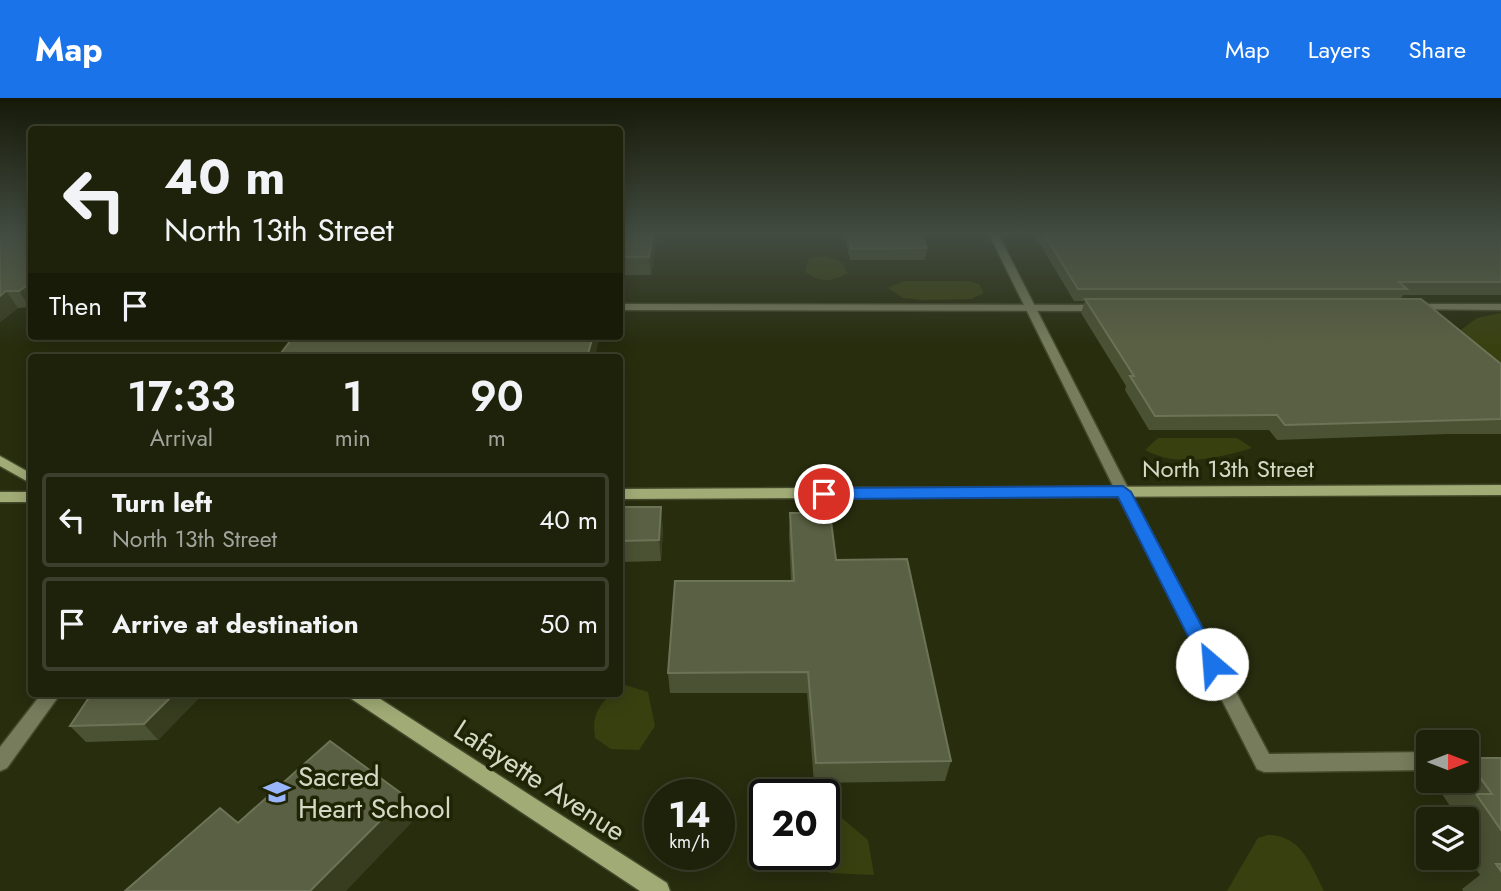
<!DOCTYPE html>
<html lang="en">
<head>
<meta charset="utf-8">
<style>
  :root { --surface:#1e220a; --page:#262a13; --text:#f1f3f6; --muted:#a1a49c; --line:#3c3f2b; --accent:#1a73e8 }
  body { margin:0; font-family:Jost,sans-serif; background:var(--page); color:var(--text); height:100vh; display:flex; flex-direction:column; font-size:26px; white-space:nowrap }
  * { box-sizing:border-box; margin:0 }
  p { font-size:23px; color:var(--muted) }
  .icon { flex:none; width:38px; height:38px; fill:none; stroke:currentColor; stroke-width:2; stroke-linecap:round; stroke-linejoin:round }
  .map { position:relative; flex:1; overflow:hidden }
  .panel { position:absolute; left:28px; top:256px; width:595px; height:343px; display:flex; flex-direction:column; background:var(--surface); border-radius:7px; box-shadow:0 4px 18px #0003,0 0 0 2px var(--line) }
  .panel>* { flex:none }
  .guide { position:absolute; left:28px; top:28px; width:595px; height:214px; border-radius:7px; box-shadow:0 4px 18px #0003,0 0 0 2px var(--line); background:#1e220a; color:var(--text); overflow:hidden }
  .needle { width:46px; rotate:90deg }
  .buttons { position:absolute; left:1416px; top:632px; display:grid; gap:14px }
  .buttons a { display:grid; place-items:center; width:63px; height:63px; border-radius:7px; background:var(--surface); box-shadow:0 4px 18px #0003,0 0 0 2px var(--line); font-size:35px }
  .speed { position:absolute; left:644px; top:681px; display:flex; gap:14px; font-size:35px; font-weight:700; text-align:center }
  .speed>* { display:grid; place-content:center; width:91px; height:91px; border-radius:50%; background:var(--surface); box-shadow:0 4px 18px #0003,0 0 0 2px var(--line); line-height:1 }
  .speed small { font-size:18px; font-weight:400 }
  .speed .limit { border:4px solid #111; border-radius:10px; background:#fff; color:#111 }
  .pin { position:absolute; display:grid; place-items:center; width:60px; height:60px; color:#fff; margin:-30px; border:4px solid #fff; border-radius:50%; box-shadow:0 2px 7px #0007 }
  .me { position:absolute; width:77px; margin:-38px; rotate:333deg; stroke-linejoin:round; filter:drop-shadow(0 0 5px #0008) }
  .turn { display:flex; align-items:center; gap:24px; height:147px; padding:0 21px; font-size:32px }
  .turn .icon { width:91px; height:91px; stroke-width:2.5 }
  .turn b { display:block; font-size:49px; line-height:60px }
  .then { display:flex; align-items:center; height:66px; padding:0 21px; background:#0003; gap:14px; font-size:26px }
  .eta { display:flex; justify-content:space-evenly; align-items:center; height:119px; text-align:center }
  .eta b { font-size:42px; font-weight:600; line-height:49px }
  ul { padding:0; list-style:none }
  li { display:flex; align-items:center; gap:21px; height:94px; margin:0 14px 10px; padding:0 7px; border:4px solid var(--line); border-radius:7px }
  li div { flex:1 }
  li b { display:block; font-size:26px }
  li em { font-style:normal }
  header { display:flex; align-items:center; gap:42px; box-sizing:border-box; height:98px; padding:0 35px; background:var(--accent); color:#fff }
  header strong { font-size:33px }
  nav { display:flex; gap:38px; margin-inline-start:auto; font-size:24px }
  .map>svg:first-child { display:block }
</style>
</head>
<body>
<header>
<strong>Map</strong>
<nav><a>Map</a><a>Layers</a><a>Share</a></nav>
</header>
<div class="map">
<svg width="1501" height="793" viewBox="0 0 1501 793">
  <rect width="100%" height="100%" fill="#282d0e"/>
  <!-- green -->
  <path fill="#394010" d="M 825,158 L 840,163 L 848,175 C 831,184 821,185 805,174 L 809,160 Z
    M 904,183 L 967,183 L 979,186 L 984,195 L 971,201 L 923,202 L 903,200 L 888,190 Z
    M 1501,215 L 1501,281 L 1450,240 L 1477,220 Z
    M 1158,340 L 1237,340 L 1252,350 C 1218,360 1178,370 1145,352 Z
    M 622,586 L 648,594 L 655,628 L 639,652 L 611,651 L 595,640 C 592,619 597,609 612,595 L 620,595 Z
    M 824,711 L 831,711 L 868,742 L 874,777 L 830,775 L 793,756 L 824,756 Z
    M 1268,737 C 1301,737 1311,767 1324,793 L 1227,793 L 1258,740 Z"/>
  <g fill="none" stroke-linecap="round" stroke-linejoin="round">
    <defs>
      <path id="lane" d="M 620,206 L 1101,207 L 1106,210 L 1101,213 L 620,212 Z
        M 1411,206 L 1501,206 L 1501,212 L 1407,211 L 1406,209 Z
        M 1123,389 L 1130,394 L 1269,656 L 1428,654 L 1428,672 L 1264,674 L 1257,671 L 1116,394 Z"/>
      <path id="street" d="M 989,136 L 998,136 L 1130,394 L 1128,397 L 1118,397 L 1116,394 Z
        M 42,595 L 61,595 L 7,670 L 0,673 L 0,649 Z"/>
      <path id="secondary" d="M 0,358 L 32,376 L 32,386 L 0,368 Z
        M 1501,387 L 1501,397 L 620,401 L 620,391 Z
        M 0,394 L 32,394 L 32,404 L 0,404 Z
        M 347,595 L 371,595 L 667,785 L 670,793 L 640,793 L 350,600 Z"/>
    </defs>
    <!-- lane casing -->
    <use href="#lane" stroke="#44492b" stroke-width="3"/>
    <!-- street casing -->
    <use href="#street" stroke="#44492b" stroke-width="3"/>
    <!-- secondary casing -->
    <use href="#secondary" stroke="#44492b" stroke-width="3"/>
    <!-- lane -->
    <use href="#lane" fill="#767c5c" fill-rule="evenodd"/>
    <!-- street -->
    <use href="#street" fill="#767c5c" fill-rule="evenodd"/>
    <!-- secondary -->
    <use href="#secondary" fill="#a1ab76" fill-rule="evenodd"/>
  </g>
  <!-- wall -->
  <path fill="#4b5133" d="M 0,136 L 32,136 L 32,209 L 18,210 L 0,224 Z
    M 620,136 L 658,136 L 651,177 L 620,177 Z
    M 844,136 L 921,136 L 927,150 L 925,162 L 850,162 Z
    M 1034,136 L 1501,136 L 1501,197 L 1403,197 L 1401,201 L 1501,266 L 1501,336 L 1448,336 L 1277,342 L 1269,332 L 1149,332 L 1125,292 L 1126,288 L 1081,215 L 1085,203 L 1074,203 Z
    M 620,409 L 663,430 L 661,463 L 620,464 Z
    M 790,415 L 836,462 L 951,663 L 945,683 L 814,685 L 807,595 L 670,595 L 668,575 L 791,483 L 789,436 Z
    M 92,595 L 204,595 L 158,642 L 86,644 L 70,628 Z
    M 1466,660 L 1501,660 L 1501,793 L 1463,793 L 1462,791 L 1480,777 L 1466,756 L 1466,721 L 1446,721 L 1454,714 L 1436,687 L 1441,682 L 1466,682 Z"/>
  <!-- shaded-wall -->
  <path fill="#373d1e" d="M 653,136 L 658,136 L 651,177 L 649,159 Z
    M 32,184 L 32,209 L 30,210 L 19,193 Z
    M 6,193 L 18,210 L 0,224 L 0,198 Z
    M 593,238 L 600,238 L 595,259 L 587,259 Z
    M 661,409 L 663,430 L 661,463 L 659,442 Z
    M 175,595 L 204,595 L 158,642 L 144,626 Z
    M 405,698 L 417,719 L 346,793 L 310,793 Z"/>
  <!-- building -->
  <path fill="#5a6043" stroke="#6d7357" stroke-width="2" d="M 0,136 L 32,136 L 32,184 L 19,193 L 6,193 L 0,198 Z
    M 620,136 L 653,136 L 649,159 L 620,159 Z
    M 848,136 L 921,136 L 927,150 L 851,151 Z
    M 1044,136 L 1501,136 L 1501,184 L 1399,184 L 1407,191 L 1078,191 Z
    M 1085,201 L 1421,201 L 1501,266 L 1501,321 L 1285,327 L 1277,317 L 1155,318 L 1130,278 L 1134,278 Z
    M 294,238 L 593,238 L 587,259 L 278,259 Z
    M 620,409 L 661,409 L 659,442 L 620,443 Z
    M 790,415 L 830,415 L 836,462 L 907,461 L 951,663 L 816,665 L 808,574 L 668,575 L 675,483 L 794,483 Z
    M 92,595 L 175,595 L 144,626 L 70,628 Z
    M 330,643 L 405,698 L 310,793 L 125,793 L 220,710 L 238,725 Z
    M 1466,660 L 1501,660 L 1501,732 L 1476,696 L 1492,696 Z
    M 1496,766 L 1501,766 L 1501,773 Z"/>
  <!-- sky -->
  <linearGradient id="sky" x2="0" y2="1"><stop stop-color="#161908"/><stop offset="0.55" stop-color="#424c41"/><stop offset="1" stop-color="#424c41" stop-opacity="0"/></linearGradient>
  <rect width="1501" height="247" fill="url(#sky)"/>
  <!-- route -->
  <path fill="#1a73e8" stroke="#114b97" stroke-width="2" d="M 1123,388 L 1131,394 L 1219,561 L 1222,566 L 1219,572 L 1212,574 L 1205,572 L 1118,399 L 824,401 L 816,396 L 824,390 Z"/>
  <!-- icons -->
  <defs>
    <symbol id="school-bare" viewBox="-9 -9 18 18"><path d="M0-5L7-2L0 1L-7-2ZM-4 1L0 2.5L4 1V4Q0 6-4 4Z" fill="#99b5fd" stroke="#1f2405" stroke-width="2.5" paint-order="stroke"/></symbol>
  </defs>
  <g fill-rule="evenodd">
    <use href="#school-bare" x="258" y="675" width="38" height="38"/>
  </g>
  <g text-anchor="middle" stroke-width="7" stroke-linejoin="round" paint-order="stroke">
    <!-- street labels -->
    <g font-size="24" fill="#d4d9c6" stroke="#1f2405">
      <text x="1228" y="379">North 13th Street</text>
    </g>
    <!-- near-poi labels -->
    <g font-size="28" fill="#d4d9c6" stroke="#1f2405" text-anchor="start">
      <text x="298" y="688">Sacred<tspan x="298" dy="32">Heart School</tspan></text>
    </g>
    <!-- near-street labels -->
    <g font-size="28" fill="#d4d9c6" stroke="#1f2405">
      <text transform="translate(540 682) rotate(33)" y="10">Lafayette Avenue</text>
    </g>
  </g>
</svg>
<div class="buttons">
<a><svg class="needle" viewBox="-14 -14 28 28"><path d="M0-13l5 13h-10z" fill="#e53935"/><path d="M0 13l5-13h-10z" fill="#a1a49c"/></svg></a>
<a><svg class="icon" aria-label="layers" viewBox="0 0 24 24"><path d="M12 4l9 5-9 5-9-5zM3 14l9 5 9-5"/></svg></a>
</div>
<div class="speed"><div>14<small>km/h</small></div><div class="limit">20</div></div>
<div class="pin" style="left:824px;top:396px;background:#d93025"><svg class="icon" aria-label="arrive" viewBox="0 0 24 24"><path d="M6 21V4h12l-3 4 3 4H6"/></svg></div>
<svg class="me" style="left:1212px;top:566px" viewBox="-20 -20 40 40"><circle r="19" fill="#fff"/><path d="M0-13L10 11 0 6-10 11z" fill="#1a73e8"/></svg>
<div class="guide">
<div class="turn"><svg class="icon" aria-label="left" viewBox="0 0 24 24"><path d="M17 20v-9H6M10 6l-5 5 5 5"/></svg><div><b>40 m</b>North 13th Street</div></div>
<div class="then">Then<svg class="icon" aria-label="arrive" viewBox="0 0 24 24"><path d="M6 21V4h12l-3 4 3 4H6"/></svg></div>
</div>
<section class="panel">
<div class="eta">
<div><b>17:33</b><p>Arrival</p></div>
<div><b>1</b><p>min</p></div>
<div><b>90</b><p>m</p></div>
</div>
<ul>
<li><svg class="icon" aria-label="left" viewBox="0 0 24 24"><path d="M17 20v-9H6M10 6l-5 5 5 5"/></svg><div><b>Turn left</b><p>North 13th Street</p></div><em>40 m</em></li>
<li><svg class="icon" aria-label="arrive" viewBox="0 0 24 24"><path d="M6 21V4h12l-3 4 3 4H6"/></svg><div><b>Arrive at destination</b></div><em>50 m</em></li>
</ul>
</section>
</div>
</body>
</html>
